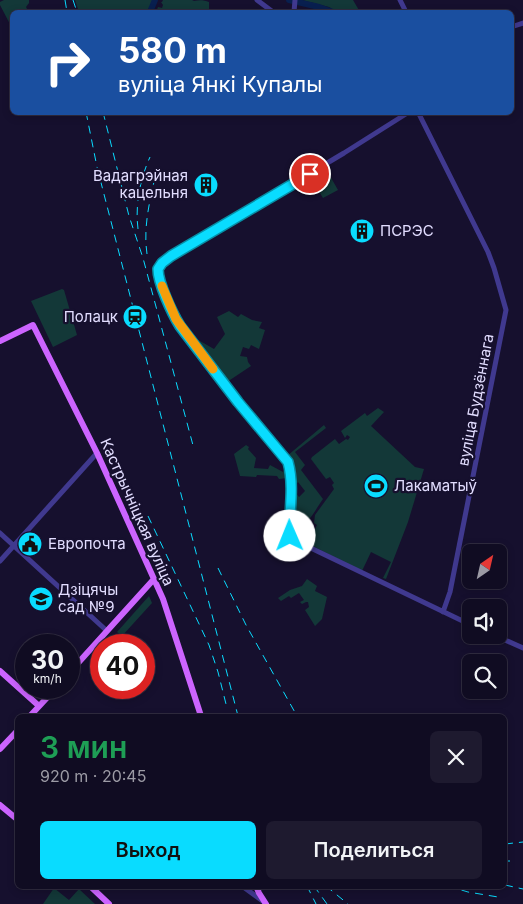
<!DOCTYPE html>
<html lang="ru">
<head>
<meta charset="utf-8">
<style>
  :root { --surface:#100c22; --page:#1e1a2f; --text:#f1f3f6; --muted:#9c9ba5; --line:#302c40; --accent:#09dcff }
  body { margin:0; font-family:Inter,sans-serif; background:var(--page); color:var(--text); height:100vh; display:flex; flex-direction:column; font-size:19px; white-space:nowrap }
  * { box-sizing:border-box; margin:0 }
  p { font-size:16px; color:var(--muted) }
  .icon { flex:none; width:28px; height:28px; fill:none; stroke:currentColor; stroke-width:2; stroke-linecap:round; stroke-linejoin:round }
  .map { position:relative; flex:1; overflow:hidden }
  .details { position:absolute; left:15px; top:714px; width:492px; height:175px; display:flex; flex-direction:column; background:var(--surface); border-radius:8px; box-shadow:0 2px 8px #0003,0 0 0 1px var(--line) }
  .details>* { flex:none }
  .hud { position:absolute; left:10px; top:10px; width:504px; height:105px; border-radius:8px; box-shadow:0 2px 8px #0003,0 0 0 1px var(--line); background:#1a4fa0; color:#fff; overflow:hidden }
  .needle { width:32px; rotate:34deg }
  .buttons { position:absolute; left:462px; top:544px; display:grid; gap:10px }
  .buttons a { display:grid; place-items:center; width:45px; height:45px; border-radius:8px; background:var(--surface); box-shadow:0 2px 8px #0003,0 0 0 1px var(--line); font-size:25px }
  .speed { position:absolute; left:15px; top:634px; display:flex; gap:10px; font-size:25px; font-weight:700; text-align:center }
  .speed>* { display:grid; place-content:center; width:65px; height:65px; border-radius:50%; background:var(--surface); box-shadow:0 2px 8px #0003,0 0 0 1px var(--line); line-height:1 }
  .speed small { font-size:12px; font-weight:400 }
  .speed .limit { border:8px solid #d22; background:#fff; color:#111 }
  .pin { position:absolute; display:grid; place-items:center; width:42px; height:42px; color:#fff; margin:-21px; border:2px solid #fff; border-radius:50%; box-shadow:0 1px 5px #0007 }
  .me { position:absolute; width:55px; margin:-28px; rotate:359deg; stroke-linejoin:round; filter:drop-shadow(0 0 4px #0008) }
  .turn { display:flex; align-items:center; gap:18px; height:105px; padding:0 25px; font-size:22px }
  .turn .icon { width:65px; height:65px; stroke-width:2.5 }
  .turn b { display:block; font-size:35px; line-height:42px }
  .round { display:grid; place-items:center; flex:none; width:52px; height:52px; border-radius:8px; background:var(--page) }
  .summary { display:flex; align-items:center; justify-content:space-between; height:85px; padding:0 25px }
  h1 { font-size:30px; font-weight:600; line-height:38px; color:#1e9e55 }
  .cta { display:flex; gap:10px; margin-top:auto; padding:10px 25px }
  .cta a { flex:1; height:58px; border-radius:8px; background:var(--accent); color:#111; font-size:20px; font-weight:600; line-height:58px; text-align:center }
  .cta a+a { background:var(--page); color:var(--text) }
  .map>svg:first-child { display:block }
</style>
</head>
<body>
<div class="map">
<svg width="523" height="904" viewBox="0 0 523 904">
  <rect width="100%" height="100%" fill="#16102e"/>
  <!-- green -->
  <path fill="#133838" d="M 4,0 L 29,0 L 29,3 L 26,7 L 28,11 L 34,12 L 12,12 L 12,28 L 0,5 L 0,2 Z
    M 75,0 L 153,0 L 147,12 L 79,12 Z
    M 163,0 L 192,0 L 194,1 C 199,0 204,0 209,2 L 209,11 L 213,12 L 152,12 L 153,11 L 156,12 L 158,7 L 162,8 L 163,5 L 161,2 L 162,2 Z
    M 302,0 L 353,0 L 360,12 L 337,12 L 329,7 Z
    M 326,169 L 338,190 L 323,198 L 311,179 Z
    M 62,289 L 64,290 L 77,335 L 53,347 L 31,301 Z
    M 229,311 L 238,317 L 241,314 L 252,320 L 262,322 L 259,328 L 265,330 L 259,349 L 251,345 L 249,349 L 243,347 L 240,356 L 247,357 L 248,362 L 251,366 L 227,382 L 226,381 L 193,337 L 214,349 L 225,334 L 217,317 Z
    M 378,408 L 384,412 L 371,426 L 415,467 L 424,469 L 408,522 L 386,579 L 383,578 L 391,562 L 371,552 L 362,571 L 301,540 L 301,537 L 306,529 L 315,529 L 317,525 L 314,523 L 315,515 L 334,489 L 332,485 L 334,483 L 330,477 L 326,479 L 311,459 L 312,457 L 335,439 L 339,444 L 346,439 L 348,440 L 350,437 L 347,435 L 345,438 L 341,431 L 365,413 L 367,416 Z
    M 324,425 L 326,428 L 295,452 L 305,465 L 301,470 L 323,499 C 315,510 307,528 293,531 L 291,530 L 292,492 L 295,492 L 299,497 L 305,491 L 298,482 L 292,490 L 287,456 Z
    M 246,445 L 249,447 L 248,449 L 256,458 L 254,468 L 268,469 L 270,465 L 283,472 L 286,467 L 287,478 L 279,479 L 277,476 L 257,475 L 256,477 L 240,476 L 234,454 Z
    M 307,579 L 317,586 L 315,591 L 327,597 L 322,619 L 315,626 L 305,610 L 309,607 L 308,602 L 306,602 L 302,604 L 300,602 L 304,600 L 299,593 L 291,598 L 289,596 L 281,601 L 278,598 L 290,590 L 302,586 Z
    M 149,596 L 152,603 L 122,636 L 117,632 Z
    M 54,888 L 69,900 L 79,889 L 95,904 L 43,904 Z"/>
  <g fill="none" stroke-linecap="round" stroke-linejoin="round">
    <!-- river -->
    <path stroke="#081f4f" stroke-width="6" d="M 289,0 L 319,7 L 333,12
      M 150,12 L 155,0"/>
    <!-- minor -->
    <path stroke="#40398f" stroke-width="5" d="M 257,0 L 273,12
      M 400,0 L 406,12
      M 294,12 L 295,0
      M 511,27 L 523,23
      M 409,112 L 344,153 L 171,256 L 159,266 C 156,279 173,314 181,326 L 239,402 L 288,462 C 294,484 290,508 289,531 L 290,536 L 292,539 L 471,625
      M 418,112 L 488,252 L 494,268 L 506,310 L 450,592 L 443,612
      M 0,533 L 107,631
      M 0,561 L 97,453
      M 494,635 L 523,648
      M 242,886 L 264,902"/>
    <!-- major -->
    <path stroke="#cc64ff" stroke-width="6" d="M 0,341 L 33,325 L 97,453 L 163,599 L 201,716
      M 0,671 L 39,706
      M 69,673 L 154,579
      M 30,716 L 56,688
      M 0,749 L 18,730
      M 0,805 L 18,820
      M 90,886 L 109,904
      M 256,886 L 259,893 L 266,904"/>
    <!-- rail -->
    <path stroke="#09dcff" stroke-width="1" stroke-dasharray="8 6" stroke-linecap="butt" d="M 65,0 L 67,12
      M 73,0 L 77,12
      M 86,112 L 97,167 L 238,716
      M 103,112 L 129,216 L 143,258 L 194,449
      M 138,229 C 135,205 140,179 150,157
      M 147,254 C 143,226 150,200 156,173
      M 148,516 L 209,645 L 218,672 L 227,708
      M 218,568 L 246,625 L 297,716
      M 505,844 L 523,842
      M 505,861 L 510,861
      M 505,885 L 523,889
      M 307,886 L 316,904
      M 314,886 L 327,904
      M 326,886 L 348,904
      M 448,886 L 468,892 L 498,897"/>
  </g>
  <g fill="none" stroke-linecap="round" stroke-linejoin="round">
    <defs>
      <path id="route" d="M 290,536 L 289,531 C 290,508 294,484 288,462 L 238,402 L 180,326 C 172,313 158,283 158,269 L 162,263 L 171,256 L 310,174"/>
    </defs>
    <!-- route casing -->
    <use href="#route" stroke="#068fa6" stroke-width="12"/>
    <!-- route -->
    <use href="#route" stroke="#09dcff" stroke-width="9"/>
    <!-- slow -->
    <path stroke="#f59e0b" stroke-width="9" d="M 162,286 L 176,319 L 213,369"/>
  </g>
  <!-- icons -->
  <defs>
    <symbol id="building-disc" viewBox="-11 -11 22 22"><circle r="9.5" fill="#09dcff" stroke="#16102e"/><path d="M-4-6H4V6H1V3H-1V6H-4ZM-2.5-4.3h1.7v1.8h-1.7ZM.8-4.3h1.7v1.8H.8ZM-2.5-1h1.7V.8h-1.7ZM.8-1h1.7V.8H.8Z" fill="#111"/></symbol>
    <symbol id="station-disc" viewBox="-11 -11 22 22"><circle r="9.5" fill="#09dcff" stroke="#16102e"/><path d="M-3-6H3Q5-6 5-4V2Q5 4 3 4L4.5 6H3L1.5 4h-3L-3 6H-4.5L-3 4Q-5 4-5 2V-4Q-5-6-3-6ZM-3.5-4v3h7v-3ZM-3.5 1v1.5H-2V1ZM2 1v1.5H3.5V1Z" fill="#111"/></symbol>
    <symbol id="stadium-disc" viewBox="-11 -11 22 22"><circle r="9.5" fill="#09dcff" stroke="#16102e"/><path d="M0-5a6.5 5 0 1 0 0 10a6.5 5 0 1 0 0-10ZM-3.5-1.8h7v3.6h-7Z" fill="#111"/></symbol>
    <symbol id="civic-disc" viewBox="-11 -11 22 22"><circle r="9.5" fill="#09dcff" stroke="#16102e"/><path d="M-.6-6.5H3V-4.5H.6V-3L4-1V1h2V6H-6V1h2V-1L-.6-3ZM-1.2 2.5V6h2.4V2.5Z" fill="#111"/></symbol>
    <symbol id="school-disc" viewBox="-11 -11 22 22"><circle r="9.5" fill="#09dcff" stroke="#16102e"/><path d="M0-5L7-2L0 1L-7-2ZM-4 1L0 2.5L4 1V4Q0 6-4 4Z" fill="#111"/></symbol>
  </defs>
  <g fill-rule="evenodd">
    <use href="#building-disc" x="192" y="171" width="28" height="28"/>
    <use href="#building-disc" x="348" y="217" width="28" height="28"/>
    <use href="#station-disc" x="121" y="303" width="28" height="28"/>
    <use href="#stadium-disc" x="362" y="472" width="28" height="28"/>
    <use href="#civic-disc" x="16" y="530" width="28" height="28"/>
    <use href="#school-disc" x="27" y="585" width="28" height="28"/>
  </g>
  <g text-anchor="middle" stroke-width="4.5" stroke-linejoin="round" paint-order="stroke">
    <!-- poi labels -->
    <g font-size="15" fill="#e2ddff" stroke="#16102e" text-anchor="start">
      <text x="188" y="181" text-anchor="end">Вадагрэйная<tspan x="188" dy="17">кацельня</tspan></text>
      <text x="380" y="236">ПСРЭС</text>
      <text x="118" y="322" text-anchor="end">Полацк</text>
      <text x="394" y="491">Лакаматыў</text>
      <text x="48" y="549">Европочта</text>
      <text x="58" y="595">Дзіцячы<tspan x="58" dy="17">сад №9</tspan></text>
    </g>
    <!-- street labels -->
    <g font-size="15" fill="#e2ddff" stroke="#16102e">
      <text transform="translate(476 400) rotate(-79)" y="5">вуліца Будзённага</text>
      <text transform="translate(137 512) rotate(66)" y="5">Кастрычніцкая вуліца</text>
    </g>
  </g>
</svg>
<div class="buttons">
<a><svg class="needle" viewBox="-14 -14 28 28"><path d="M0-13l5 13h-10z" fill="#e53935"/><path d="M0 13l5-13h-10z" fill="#9c9ba5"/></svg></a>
<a><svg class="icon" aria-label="sound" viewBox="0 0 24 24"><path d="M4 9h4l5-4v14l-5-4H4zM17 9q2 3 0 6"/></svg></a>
<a><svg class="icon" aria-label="search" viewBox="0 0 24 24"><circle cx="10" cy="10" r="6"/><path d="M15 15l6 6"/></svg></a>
</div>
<div class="speed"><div>30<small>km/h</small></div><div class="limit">40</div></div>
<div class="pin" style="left:310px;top:174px;background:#d93025"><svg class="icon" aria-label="arrive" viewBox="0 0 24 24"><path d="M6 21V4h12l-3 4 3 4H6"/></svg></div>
<svg class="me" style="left:290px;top:536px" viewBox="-20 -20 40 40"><circle r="19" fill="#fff"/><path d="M0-13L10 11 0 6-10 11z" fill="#09dcff"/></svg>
<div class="hud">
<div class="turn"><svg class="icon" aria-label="right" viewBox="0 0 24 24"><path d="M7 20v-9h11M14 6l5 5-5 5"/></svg><div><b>580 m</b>вуліца Янкі Купалы</div></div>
</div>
<section class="details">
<div class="summary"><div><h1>3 мин</h1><p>920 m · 20:45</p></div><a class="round"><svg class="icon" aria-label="close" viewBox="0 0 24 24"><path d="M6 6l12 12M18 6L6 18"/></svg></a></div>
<div class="cta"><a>Выход</a><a>Поделиться</a></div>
</section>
</div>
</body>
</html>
